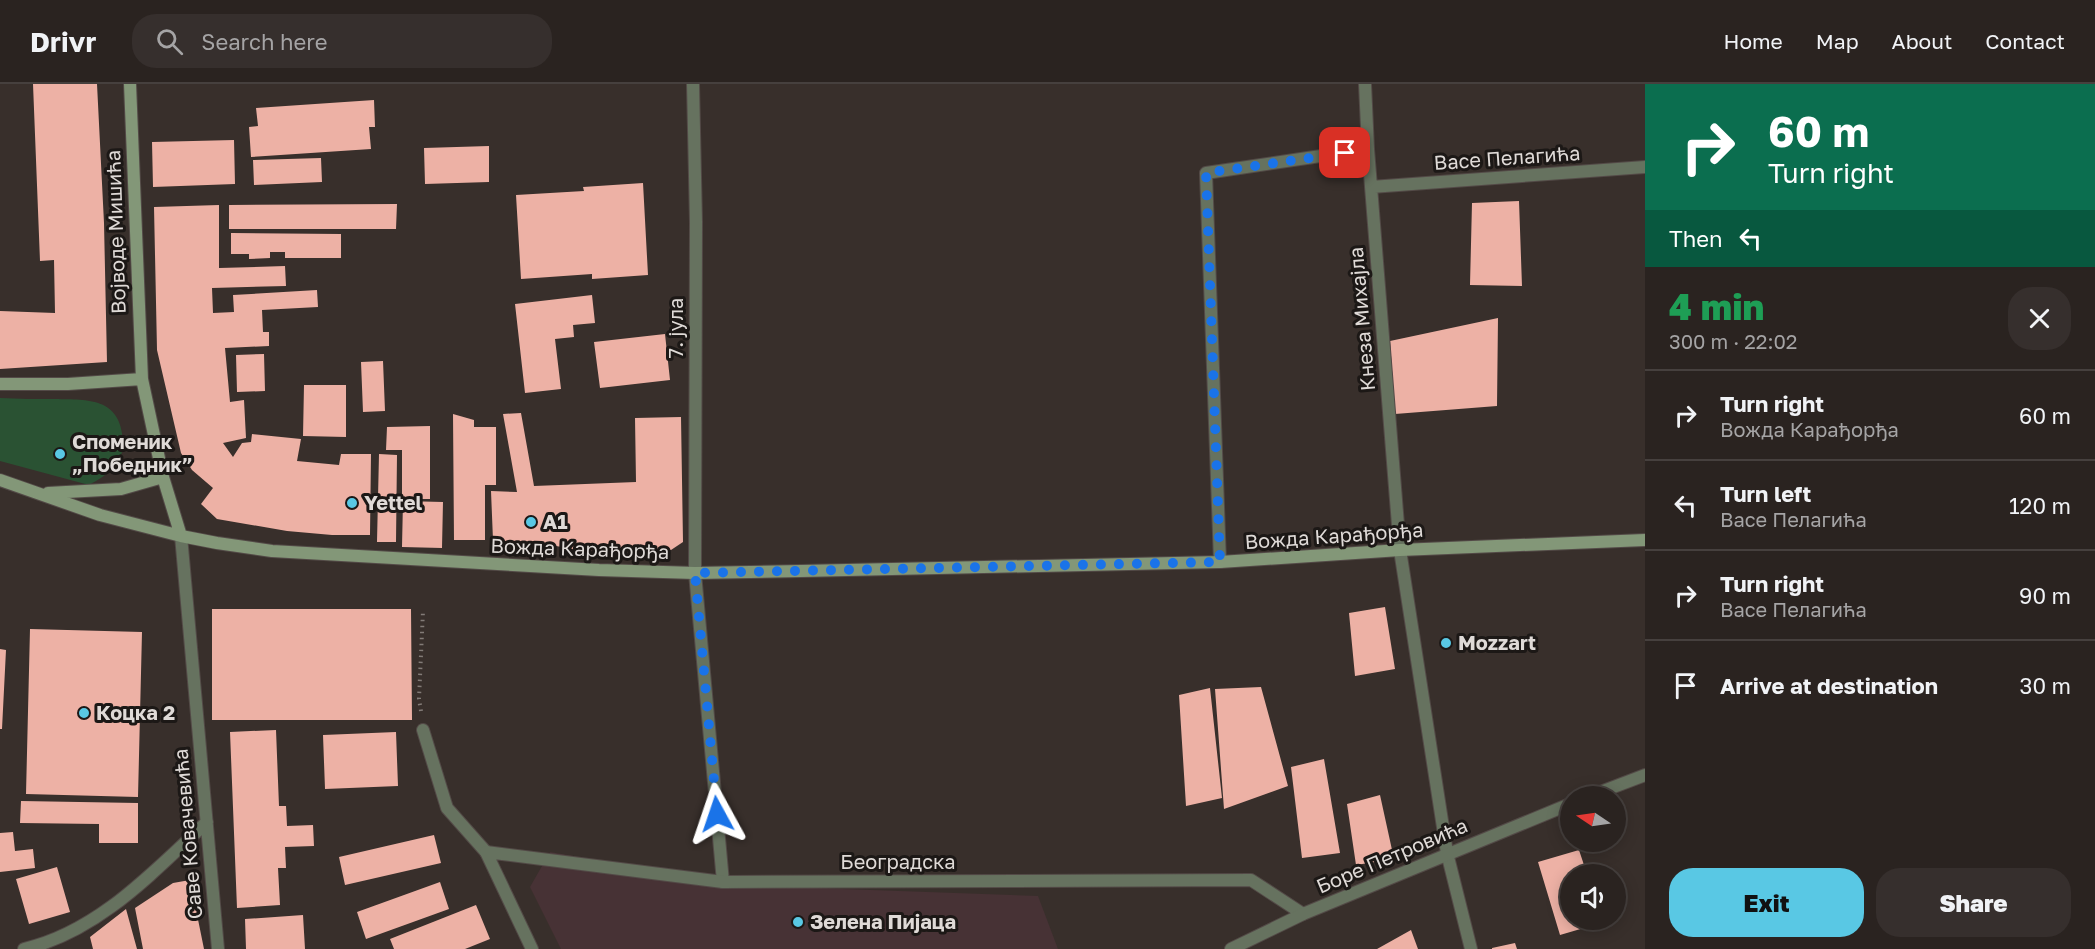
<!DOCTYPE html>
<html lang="en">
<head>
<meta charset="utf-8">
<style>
  :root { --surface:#2a2320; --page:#362f2d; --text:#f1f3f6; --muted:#a5a4a5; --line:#46403e; --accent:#59c8e4 }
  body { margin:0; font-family:"Golos Text",sans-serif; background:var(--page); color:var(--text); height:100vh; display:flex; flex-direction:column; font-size:22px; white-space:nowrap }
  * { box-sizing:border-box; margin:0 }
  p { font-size:20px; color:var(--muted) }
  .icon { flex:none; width:33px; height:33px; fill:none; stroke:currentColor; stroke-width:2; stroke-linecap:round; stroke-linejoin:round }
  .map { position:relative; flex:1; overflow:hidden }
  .drawer { display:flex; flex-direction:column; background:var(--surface); width:450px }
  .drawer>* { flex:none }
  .top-card { background:#0b6e4f; color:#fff; overflow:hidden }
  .needle { width:39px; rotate:283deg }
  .buttons { position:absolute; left:1560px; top:702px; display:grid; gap:12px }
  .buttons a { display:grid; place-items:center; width:66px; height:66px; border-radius:50%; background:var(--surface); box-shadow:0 3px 15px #0003,0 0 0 2px var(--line); font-size:30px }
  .pin { position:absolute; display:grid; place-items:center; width:51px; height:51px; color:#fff; margin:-26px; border-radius:12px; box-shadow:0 3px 9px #0006 }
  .me { position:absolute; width:66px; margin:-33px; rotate:355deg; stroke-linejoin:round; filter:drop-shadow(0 0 4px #0008) }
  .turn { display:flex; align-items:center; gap:21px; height:126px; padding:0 24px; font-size:27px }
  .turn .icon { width:78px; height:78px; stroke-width:2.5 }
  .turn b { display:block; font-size:42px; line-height:51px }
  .then { display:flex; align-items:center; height:57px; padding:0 24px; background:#0003; gap:12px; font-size:22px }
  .round { display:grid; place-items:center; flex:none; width:63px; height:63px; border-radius:24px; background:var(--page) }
  .headline { display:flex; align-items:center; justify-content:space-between; height:102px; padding:0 24px }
  h1 { font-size:36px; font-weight:800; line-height:45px; color:#1e9e55 }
  .primary-button { display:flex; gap:12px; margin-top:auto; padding:12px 24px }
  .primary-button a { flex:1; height:69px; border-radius:24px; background:var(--accent); color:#111; font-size:24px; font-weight:800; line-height:69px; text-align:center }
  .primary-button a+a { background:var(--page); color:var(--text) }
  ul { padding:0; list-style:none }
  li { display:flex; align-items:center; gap:18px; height:90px; padding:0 24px; border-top:2px solid var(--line) }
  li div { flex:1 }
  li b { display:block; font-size:22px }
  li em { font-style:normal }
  header { display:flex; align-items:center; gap:36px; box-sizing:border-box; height:84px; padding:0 30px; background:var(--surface); border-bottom:2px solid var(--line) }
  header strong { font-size:28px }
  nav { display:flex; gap:33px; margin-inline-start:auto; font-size:21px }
  .search { width:420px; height:54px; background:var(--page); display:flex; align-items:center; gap:15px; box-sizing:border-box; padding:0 21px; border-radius:24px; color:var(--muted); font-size:22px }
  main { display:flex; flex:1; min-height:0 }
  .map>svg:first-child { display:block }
</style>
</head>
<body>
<header>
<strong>Drivr</strong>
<div class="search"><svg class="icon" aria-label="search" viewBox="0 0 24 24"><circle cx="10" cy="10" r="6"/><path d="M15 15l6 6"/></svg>Search here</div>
<nav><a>Home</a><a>Map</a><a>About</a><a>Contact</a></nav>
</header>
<main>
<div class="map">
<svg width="1645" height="865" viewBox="0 0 1645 865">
  <rect width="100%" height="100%" fill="#382f2b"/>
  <!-- commercial -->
  <path fill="#473235" d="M 550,768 L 719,797 L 815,804 L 1038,812 L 1058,865 L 561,865 L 530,803 Z"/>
  <!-- green -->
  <path fill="#2a5233" d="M 0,314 C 18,315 37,315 55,315 C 89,316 120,313 123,357 C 124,380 107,391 89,401 L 0,377 Z"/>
  <!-- building -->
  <path fill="#edb1a5" d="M 33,0 L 97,0 L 104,139 L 107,278 L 0,285 L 0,227 L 55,229 L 54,176 L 40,177 Z
    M 374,16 L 375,43 L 369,43 L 371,65 L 251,73 L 249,43 L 258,42 L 256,24 Z
    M 234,56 L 235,100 L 153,103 L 152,58 Z
    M 489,62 L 489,98 L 425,100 L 424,64 Z
    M 321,74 L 322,98 L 254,101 L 253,76 Z
    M 643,99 L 648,191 L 592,195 L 592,190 L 521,195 L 516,111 L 584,107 L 583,103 Z
    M 1519,117 L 1522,202 L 1470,201 L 1472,119 Z
    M 397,120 L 396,145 L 229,145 L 229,121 Z
    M 219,121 L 219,184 L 285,182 L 286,202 L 212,204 L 213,229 L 234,228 L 233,211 L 317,206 L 318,223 L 262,226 L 263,248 L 269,248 L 269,262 L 225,264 L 230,318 L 244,316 L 246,354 L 223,359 L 233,373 L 242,359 L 251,358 L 252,350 L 301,355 L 297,377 L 339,381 L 341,370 L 371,370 L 370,451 L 332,451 L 287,447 L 217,435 L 201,420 L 213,404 L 192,386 L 181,369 L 157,266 L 154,123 Z
    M 231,149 L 341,150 L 341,174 L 285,174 L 285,168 L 270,168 L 270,174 L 249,175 L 249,170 L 231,170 Z
    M 592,211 L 595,239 L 573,241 L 574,253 L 555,255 L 561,305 L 525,309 L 515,220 Z
    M 1498,234 L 1497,322 L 1395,330 L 1390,257 Z
    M 665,250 L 670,296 L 600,304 L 594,258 Z
    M 264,270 L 265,307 L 237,308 L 236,271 Z
    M 383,277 L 385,327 L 363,328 L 361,278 Z
    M 304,301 L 346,301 L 346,353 L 303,352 Z
    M 521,329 L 534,402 L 636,398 L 635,334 L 681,333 L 683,458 L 671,466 L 584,467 L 545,460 L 493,456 L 491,407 L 517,408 L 503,330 Z
    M 453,330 L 474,336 L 474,343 L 496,343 L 496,401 L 485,401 L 485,456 L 454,456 Z
    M 430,342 L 430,415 L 402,415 L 402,366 L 386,366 L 387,343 Z
    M 379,370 L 397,371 L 396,458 L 377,458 Z
    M 403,417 L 443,418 L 442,464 L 402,463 Z
    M 1385,523 L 1395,585 L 1355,592 L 1349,529 Z
    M 212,525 L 411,525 L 412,636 L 212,636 Z
    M 30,545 L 142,548 L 138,713 L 26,710 Z
    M 0,565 L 6,566 L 2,645 L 0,645 Z
    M 1261,603 L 1288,702 L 1224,725 L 1215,605 Z
    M 1210,604 L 1222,714 L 1186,722 L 1179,611 Z
    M 276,646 L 279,722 L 286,722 L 287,742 L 313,741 L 314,762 L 285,763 L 286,784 L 278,784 L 280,821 L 237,824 L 230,648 Z
    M 396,648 L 398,702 L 325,705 L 323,651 Z
    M 1324,675 L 1340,769 L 1302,774 L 1291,683 Z
    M 1380,711 L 1394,775 L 1356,781 L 1347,720 Z
    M 21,717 L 138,719 L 138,759 L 99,759 L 99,740 L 20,739 Z
    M 13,748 L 15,767 L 33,765 L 35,784 L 0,788 L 0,749 Z
    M 434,751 L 441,779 L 345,801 L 339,773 Z
    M 1579,766 L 1587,790 L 1570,790 L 1570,836 L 1600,836 L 1601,839 L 1560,851 L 1538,778 Z
    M 57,783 L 70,828 L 29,840 L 16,795 Z
    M 190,796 L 204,865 L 143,865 L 135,824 L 173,799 Z
    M 440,798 L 449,825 L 366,855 L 357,828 Z
    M 476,821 L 490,855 L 465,865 L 394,865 L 390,855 Z
    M 126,825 L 137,865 L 93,865 L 90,853 Z
    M 303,831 L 305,865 L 246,865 L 245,835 Z
    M 1411,846 L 1418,865 L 1377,865 Z
    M 1515,859 L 1517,865 L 1492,865 L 1492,864 Z"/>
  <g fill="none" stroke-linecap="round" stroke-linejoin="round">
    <defs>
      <path id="service" d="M 695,489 L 723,798
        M 423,646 L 447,724 L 486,768"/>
      <path id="minor" d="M 693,0 L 696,138 L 695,489
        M 1365,0 L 1368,65 L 1400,466 L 1447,769 L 1471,865
        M 1371,103 L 1645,83
        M 181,452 L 218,865
        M 1220,478 L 1206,89 L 1368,65
        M 24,865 C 98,848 153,788 207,738
        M 532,865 L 486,768 L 723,798 L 1251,796 L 1303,830"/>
      <path id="tertiary" d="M 1590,712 L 1645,691
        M 1231,865 L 1303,830 L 1570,720"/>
      <path id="secondary" d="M 130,0 L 142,295 L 163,393 L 181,452
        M 0,300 L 68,300 L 142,295
        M 0,396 L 100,431 L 181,452 L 217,459 L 272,467 L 599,486 L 695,489 L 801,487 L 1220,478 L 1400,466 L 1645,456
        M 48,409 L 121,405 L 163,393"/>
    </defs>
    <!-- service casing -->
    <use href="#service" stroke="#534a47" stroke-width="14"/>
    <!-- minor casing -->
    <use href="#minor" stroke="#534a47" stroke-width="14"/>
    <!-- tertiary casing -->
    <use href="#tertiary" stroke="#534a47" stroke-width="14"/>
    <!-- secondary casing -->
    <use href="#secondary" stroke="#534a47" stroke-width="14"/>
    <!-- path -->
    <path stroke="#827b77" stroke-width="4" stroke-dasharray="1.5 4.5" stroke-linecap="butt" d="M 421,627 L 419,615 L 423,527"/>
    <!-- service -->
    <use href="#service" stroke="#66725f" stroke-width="12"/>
    <!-- minor -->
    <use href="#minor" stroke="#66725f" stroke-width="12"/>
    <!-- tertiary -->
    <use href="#tertiary" stroke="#66725f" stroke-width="12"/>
    <!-- secondary -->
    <use href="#secondary" stroke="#839778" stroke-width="12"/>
  </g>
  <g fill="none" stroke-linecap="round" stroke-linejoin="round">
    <!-- route -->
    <path stroke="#1a73e8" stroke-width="10" stroke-dasharray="0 18" d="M 717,730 L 695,489 L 1220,478 L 1206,89 L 1345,69"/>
  </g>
  <!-- markers -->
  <g fill="#59c8e4" stroke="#1c1816" stroke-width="2">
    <circle cx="60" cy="370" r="6"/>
    <circle cx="352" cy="419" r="6"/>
    <circle cx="531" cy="438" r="6"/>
    <circle cx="1446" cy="559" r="6"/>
    <circle cx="84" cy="629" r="6"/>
    <circle cx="798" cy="838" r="6"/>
  </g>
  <g text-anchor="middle" stroke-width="6" stroke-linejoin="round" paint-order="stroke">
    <!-- street labels -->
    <g font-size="20" fill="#dfdad7" stroke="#1c1816">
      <text transform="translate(1507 74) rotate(-4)" y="7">Васе Пелагића</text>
      <text transform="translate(116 148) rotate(-92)" y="7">Војводе Мишића</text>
      <text transform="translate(1362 235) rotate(-95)" y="7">Кнеза Михајла</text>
      <text transform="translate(676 244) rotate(-90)" y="7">7. јула</text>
      <text transform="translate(1334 452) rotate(-4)" y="7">Вожда Карађорђа</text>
      <text transform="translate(580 465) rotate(2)" y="7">Вожда Карађорђа</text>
      <text transform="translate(188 750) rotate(-95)" y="7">Саве Ковачевића</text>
      <text transform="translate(1392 772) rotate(-23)" y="7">Боре Петровића</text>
      <text x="898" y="785">Београдска</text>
    </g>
    <!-- poi labels -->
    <g font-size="20" font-weight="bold" fill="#dfdad7" stroke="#1c1816" text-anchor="start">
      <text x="72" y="365">Споменик<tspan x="72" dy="23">„Победник”</tspan></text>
      <text x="364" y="426">Yettel</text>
      <text x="543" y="445">A1</text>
      <text x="1458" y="566">Mozzart</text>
      <text x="96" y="636">Коцка 2</text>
      <text x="810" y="845">Зелена Пијаца</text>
    </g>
  </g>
</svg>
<div class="buttons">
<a><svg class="needle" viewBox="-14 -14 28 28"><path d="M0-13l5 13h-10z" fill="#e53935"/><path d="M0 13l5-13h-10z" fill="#a5a4a5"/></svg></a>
<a><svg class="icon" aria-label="sound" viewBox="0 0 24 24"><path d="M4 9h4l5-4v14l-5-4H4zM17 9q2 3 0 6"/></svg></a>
</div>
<div class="pin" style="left:1345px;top:69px;background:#d93025"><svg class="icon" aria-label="arrive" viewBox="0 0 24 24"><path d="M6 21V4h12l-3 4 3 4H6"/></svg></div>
<svg class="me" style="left:717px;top:730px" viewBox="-20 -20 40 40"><path d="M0-17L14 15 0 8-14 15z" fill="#1a73e8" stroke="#fff" stroke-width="4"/></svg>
</div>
<section class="drawer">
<div class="top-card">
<div class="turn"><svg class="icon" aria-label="right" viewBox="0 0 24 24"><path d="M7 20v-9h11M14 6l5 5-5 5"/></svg><div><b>60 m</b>Turn right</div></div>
<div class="then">Then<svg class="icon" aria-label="left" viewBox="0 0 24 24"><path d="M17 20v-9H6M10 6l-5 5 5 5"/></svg></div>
</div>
<div class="headline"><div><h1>4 min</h1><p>300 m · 22:02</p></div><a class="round"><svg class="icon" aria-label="close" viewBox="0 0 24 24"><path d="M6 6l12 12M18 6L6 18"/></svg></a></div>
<ul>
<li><svg class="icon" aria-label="right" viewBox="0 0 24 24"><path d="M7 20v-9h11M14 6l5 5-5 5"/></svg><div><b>Turn right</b><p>Вожда Карађорђа</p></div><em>60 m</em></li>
<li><svg class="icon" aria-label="left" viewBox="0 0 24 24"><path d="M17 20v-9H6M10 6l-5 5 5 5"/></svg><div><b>Turn left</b><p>Васе Пелагића</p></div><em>120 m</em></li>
<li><svg class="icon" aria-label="right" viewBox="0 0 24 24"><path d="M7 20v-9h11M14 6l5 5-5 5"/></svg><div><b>Turn right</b><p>Васе Пелагића</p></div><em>90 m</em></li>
<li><svg class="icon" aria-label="arrive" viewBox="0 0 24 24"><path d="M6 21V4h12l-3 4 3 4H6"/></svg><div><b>Arrive at destination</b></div><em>30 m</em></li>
</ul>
<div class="primary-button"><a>Exit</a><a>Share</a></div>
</section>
</main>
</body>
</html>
